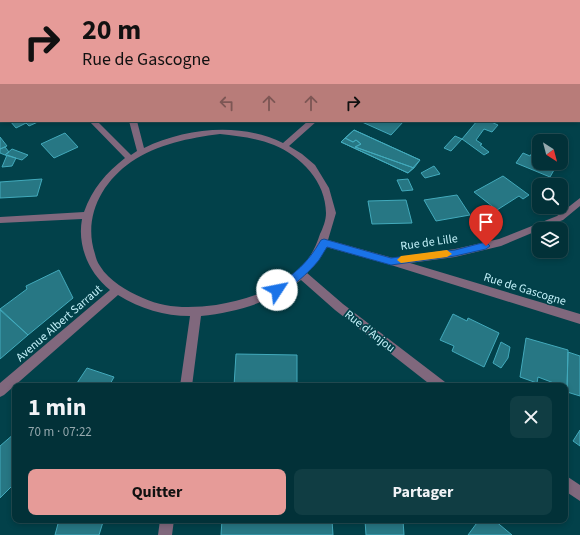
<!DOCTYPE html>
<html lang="fr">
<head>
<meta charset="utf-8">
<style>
  :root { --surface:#023138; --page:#103d43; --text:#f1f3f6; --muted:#96a9ae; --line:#234c53; --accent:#e69b98 }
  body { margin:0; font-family:"Source Sans 3",sans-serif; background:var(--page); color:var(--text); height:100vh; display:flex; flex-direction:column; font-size:15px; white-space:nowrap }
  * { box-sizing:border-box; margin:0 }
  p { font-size:13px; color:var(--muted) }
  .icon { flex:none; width:22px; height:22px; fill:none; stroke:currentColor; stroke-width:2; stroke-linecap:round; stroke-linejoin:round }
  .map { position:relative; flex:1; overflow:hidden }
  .panel { position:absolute; left:12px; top:383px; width:556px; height:140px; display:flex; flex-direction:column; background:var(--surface); border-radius:8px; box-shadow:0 2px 6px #0003,0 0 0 1px var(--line) }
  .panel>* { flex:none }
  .hud { position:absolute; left:0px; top:0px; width:580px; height:122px; box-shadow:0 2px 6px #0003,0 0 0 1px var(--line); background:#e69b98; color:#111; overflow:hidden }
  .needle { width:26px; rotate:144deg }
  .buttons { position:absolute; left:532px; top:134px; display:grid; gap:8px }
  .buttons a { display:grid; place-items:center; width:36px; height:36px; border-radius:8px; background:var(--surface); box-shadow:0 2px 6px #0003,0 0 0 1px var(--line); font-size:20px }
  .pin { position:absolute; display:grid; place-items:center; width:34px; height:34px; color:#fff; margin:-41px -17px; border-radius:50% 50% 50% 0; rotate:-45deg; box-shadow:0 0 4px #0007 }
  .pin .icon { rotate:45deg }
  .me { position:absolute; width:44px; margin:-22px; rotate:56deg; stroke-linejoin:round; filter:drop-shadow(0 0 3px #0008) }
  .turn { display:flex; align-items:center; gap:14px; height:84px; padding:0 16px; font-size:18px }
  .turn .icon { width:52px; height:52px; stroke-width:2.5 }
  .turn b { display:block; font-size:28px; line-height:34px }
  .lanes { display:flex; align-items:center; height:38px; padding:0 16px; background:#0003; justify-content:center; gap:20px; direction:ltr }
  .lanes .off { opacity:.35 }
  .round { display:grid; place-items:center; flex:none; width:42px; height:42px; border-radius:8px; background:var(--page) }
  .overview { display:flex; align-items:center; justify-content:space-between; height:68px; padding:0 16px }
  h1 { font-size:24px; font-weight:700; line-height:30px }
  .button { display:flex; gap:8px; margin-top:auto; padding:8px 16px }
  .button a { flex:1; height:46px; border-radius:8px; background:var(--accent); color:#111; font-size:16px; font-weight:700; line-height:46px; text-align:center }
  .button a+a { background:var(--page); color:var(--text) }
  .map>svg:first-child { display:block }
</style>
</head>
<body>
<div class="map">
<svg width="580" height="535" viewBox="0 0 580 535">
  <rect width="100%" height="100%" fill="#02414a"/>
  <!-- building -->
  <path fill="#277784" stroke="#42aabc" d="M 10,121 L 40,121 L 29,126 L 26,123 L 16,128 Z
    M 363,121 L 404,121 L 391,135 L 362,122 Z
    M 477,121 L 489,121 L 498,125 L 492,132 L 484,129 L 476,140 L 482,144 L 480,145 L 489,152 L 484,155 L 462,139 Z
    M 354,130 L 420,160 L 408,173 L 341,142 Z
    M 354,130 L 420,160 L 414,168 L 355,147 L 361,144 L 356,140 L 353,142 L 345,138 Z
    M 65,133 L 78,147 L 54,158 L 41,144 Z
    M 455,136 L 462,139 L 451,151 L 444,148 Z
    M 0,137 L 7,146 L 0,149 Z
    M 345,138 L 353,142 L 356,140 L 361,144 L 355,147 L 414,168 L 408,173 L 341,142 Z
    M 5,147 L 9,152 L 5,155 L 0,153 L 0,149 Z
    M 12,149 L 28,155 L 22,160 L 5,155 Z
    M 534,150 L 539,152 L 539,163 L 558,163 L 550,177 L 516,163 L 523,153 L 530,156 Z
    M 7,155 L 16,158 L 12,166 L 2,167 Z
    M 434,166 L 440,174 L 425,178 L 421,173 Z
    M 503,176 L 529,195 L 523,199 L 519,196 L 497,210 L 474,192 Z
    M 42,179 L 37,196 L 0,198 L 0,182 Z
    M 408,179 L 413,190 L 402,191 L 397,180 Z
    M 457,195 L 470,215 L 436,221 L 424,200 Z
    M 406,200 L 412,223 L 372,224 L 368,201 Z
    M 59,270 L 73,298 L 28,335 L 0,309 L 27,289 L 26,286 Z
    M 0,310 L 28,335 L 0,359 Z
    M 453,314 L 467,321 L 468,318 L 499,333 L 484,367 L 452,351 L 454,346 L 440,340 Z
    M 526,338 L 568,350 L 567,388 L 538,377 L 537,383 L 520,377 Z
    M 501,342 L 510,347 L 508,358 L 501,368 L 493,363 Z
    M 568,352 L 580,356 L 580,396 L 567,392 Z
    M 236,354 L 297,355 L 297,386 L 234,386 Z
    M 87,368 L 114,377 L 109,386 L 66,386 L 68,384 L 75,386 Z
    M 580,430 L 580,446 L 573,441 Z
    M 15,433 L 15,483 L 0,498 L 0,446 Z
    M 59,520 L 77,520 L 103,522 L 99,535 L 55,535 Z
    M 222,520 L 332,520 L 333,535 L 221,535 Z
    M 365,520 L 403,520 L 404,535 L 366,535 Z
    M 479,520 L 494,520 L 512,535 L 468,535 Z"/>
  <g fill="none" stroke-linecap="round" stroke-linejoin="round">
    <!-- minor -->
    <path fill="#80687d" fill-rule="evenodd" d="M 0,27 L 1,27 L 1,32 L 0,32 Z
      M 89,121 L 97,121 L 131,155 L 137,151 L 129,121 L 137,121 L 144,148 C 186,128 240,122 283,143 L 308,121 L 317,121 L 289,146 L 302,154 L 315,165 L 329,188 L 336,213 L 328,240 L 393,258 L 455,249 L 499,239 L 557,216 L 580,198 L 580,206 L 563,220 L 539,229 L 539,230 L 501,246 L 455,257 L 410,263 L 580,314 L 580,324 L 391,265 L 326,247 L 314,266 L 307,273 L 343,304 L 445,382 L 447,386 L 432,386 L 335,310 L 301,280 C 271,302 238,312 201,316 L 192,386 L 180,386 L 190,316 C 164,316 141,309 118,295 L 4,395 L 0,397 L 0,383 L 110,290 C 89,273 77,246 82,219 L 0,223 L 0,217 L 84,212 C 92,189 106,173 125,158 ZM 220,134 C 238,136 257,138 274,145 C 301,156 326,182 326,213 C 326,220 323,228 320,234 C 315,250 307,264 294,274 C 271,292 244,300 216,305 C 192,308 166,309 143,298 C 127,291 109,281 100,266 C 97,262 96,258 95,254 C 83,218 101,183 131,162 C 158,144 189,138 220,134 Z
      M 565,475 L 580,485 L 580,501 L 565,491 Z
      M 160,520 L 174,520 L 172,535 L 158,535 Z"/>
  </g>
  <!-- route -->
  <path fill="#1a73e8" stroke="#114b97" d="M 324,239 L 391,258 L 455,250 L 486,242 L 490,246 L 486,249 L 455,256 L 391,265 L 327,247 C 324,251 322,256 319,260 C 312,269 284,297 274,293 L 272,290 L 274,288 C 296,272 307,264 321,240 Z"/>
  <!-- slow -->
  <path fill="#f59e0b" d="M 447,250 L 452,254 L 447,257 L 401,263 L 397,260 L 401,256 Z"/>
  <g text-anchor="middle" stroke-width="3.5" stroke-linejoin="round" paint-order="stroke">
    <!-- street labels -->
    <g font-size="12" fill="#c3f1f9" stroke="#02414a">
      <text transform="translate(429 242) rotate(-8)" y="4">Rue de Lille</text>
      <text transform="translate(525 289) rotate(17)" y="4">Rue de Gascogne</text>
      <text transform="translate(59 323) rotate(-41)" y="4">Avenue Albert Sarraut</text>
      <text transform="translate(370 331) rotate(38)" y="4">Rue d'Anjou</text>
    </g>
  </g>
</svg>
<div class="buttons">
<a><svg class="needle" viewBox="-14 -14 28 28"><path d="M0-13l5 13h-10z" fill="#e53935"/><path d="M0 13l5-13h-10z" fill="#96a9ae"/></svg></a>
<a><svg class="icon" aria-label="search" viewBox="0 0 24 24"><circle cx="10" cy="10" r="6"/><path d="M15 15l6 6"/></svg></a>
<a><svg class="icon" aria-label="layers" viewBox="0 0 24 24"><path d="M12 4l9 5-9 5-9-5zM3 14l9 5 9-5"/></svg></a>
</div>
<div class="pin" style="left:486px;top:246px;background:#d93025"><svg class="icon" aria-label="arrive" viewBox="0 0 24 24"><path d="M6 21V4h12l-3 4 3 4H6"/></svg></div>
<svg class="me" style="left:277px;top:290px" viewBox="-20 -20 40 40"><circle r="19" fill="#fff"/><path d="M0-13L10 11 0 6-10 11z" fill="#1a73e8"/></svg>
<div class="hud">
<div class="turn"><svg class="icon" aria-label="right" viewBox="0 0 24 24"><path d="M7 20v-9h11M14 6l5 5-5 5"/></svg><div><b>20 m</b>Rue de Gascogne</div></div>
<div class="lanes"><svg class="icon off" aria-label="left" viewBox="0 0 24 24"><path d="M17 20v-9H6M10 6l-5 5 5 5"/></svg><svg class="icon off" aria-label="ahead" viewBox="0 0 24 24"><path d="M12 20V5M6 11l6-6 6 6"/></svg><svg class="icon off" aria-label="ahead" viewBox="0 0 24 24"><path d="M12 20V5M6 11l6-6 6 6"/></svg><svg class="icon" aria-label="right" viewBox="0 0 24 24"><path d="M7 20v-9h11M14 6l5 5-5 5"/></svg></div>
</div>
<section class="panel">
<div class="overview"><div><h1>1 min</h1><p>70 m · 07:22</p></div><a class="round"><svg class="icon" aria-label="close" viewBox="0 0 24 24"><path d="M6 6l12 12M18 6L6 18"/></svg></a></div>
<div class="button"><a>Quitter</a><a>Partager</a></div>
</section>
</div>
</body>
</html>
